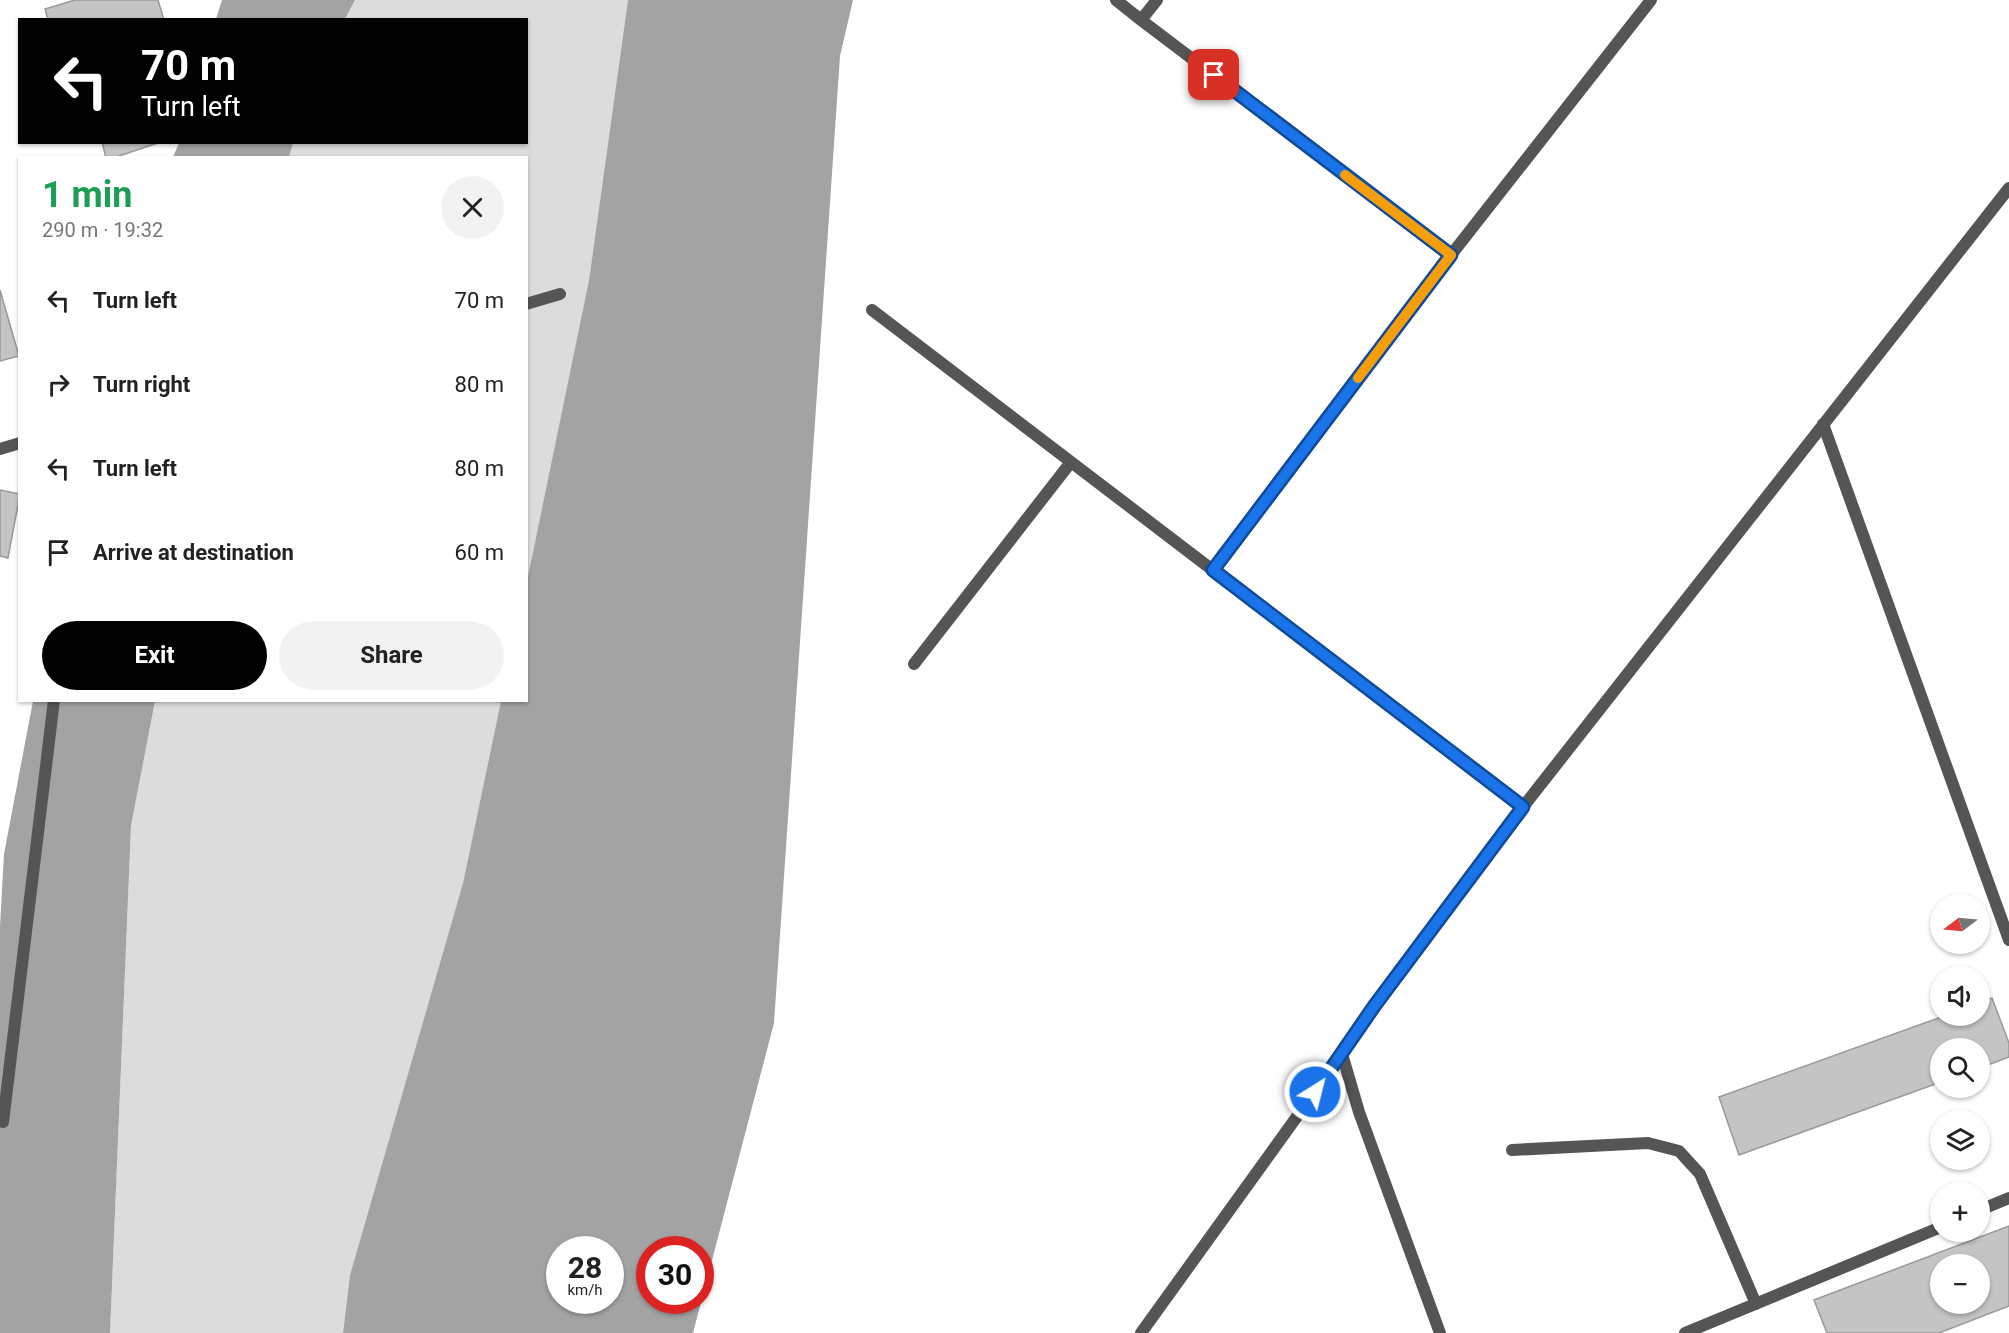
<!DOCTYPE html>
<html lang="en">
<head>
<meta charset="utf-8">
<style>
  :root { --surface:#fff; --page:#f2f2f2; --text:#222; --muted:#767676; --accent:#000 }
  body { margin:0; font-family:Roboto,sans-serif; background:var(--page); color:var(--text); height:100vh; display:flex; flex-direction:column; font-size:22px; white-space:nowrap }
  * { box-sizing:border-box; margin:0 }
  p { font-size:20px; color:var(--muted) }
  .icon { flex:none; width:33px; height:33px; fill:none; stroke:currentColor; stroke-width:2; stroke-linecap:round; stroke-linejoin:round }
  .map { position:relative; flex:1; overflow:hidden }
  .sheet { position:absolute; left:18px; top:156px; width:510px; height:546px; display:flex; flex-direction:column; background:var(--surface); border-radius:0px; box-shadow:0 2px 4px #0004 }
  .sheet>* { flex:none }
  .hud { position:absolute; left:18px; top:18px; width:510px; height:126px; border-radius:0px; box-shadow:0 2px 4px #0004; background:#000; color:#fff; overflow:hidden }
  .needle { width:39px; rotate:254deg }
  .buttons { position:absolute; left:1930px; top:894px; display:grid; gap:12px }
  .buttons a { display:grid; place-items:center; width:60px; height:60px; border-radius:50%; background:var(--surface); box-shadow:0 2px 4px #0004; font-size:30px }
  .speed { position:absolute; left:546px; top:1236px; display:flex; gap:12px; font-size:30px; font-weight:700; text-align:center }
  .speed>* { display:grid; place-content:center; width:78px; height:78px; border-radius:50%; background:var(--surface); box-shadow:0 2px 4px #0004; line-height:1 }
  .speed small { font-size:15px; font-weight:400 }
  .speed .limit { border:9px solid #d22; background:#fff; color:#111 }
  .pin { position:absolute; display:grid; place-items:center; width:51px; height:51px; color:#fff; margin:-26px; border-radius:12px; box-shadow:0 3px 9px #0006 }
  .me { position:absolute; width:66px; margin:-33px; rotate:36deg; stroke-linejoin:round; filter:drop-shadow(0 0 4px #0008) }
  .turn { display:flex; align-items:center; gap:21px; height:126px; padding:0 24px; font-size:27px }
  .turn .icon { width:78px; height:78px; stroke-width:2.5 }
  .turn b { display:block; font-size:42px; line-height:51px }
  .round { display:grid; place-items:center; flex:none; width:63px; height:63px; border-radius:32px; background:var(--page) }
  .headline { display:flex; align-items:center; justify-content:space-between; height:102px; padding:0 24px }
  h1 { font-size:36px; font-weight:700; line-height:45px; color:#1e9e55 }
  .button { display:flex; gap:12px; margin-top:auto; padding:12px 24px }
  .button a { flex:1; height:69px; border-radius:36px; background:var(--accent); color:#fff; font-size:24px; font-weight:700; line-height:69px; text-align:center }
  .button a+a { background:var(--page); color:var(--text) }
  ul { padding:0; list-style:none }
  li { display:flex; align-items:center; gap:18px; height:84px; padding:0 24px }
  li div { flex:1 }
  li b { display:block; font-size:22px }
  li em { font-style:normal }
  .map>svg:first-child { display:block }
</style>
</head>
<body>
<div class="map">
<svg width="2009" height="1333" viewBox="0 0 2009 1333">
  <rect width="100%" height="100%" fill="#fff"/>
  <!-- green -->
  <path fill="#dcdcdc" d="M 355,0 L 628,0 L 589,280 L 527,581 L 526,158 L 289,158 L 293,143 L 526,142 L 526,20 L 345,19 Z
    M 155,701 L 501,701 L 463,883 L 350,1275 L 343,1333 L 110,1333 L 131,826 Z"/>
  <!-- water -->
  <path fill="#a3a3a3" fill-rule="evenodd" d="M 222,0 L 355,0 L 345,19 L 216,19 Z
    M 628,0 L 853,0 L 840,56 L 774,1023 L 693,1333 L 343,1333 L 350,1275 L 463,883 L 501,701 L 526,700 L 527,581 L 589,280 ZM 560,1250 L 610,1250 L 610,1300 L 560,1300 ZM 650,1250 L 700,1250 L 700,1300 L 650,1300 Z
    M 179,143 L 179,142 L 293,143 L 289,157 L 173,157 Z
    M 33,701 L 155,701 L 131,826 L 110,1333 L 0,1333 L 0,926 L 4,854 Z"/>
  <!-- building -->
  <path fill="#c4c4c4" stroke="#999" stroke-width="1.5" fill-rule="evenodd" d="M 75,0 L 158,0 L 164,20 L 48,20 L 45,9 Z
    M 102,142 L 161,142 L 113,158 L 106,158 Z
    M 0,290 L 19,356 L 0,361 Z
    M 0,490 L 20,494 L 8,558 L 0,556 Z
    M 1992,998 L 2009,1043 L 2009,1057 L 1980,1068 L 1980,1048 L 1941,1048 L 1941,1082 L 1739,1155 L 1719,1097 L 1944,1016 L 1980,1016 L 1980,1003 Z
    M 2009,1226 L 2009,1306 L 1939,1333 L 1827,1333 L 1814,1300 ZM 1941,1264 L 1980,1264 L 1980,1304 L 1941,1304 Z"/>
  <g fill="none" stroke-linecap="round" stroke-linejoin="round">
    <!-- street -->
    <path stroke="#555" stroke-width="12" d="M 1116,0 L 1141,20
      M 1157,0 L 1141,20 L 1451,255
      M 526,304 L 560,294
      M 872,310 L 1523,807
      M 1823,424 L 2009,940
      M 0,449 L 20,443
      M 1213,570 L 1451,255 L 1651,0
      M 914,664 L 1071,462
      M 3,1122 L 54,700
      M 1512,1150 L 1648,1143 L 1679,1151 L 1700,1174 L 1756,1304
      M 1980,1210 L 2009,1198
      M 1141,1333 L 1342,1054
      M 1440,1333 L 1359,1112 L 1342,1054 L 1375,1005 L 1523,807 L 2009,188
      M 1685,1333 L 1941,1227"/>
  </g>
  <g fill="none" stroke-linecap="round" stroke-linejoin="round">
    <defs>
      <path id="route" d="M 1214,75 L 1451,255 L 1213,570 L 1523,807 L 1375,1005 L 1315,1092"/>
    </defs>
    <!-- route casing -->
    <use href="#route" stroke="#114b97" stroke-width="15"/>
    <!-- route -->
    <use href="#route" stroke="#1a73e8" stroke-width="10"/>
    <!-- slow -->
    <path stroke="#f59e0b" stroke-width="10" d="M 1345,175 L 1451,255 L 1358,378"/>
  </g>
</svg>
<div class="buttons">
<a><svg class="needle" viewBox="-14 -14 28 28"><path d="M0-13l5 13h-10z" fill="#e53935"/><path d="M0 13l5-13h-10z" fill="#767676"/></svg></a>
<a><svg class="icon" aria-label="sound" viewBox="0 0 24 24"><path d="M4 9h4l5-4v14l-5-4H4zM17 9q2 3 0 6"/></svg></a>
<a><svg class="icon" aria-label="search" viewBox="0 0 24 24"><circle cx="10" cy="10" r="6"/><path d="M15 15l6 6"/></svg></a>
<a><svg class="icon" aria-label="layers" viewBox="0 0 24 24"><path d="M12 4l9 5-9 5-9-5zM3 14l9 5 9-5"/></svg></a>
<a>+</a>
<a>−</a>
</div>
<div class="speed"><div>28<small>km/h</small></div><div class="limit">30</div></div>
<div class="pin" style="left:1214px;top:75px;background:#d93025"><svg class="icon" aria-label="arrive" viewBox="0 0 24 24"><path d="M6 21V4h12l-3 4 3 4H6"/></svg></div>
<svg class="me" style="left:1315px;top:1092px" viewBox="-20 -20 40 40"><circle r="17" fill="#1a73e8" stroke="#fff" stroke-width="3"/><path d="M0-11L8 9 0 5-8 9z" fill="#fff"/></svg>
<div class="hud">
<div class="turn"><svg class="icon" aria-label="left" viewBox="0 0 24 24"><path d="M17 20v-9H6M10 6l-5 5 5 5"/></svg><div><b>70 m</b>Turn left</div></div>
</div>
<section class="sheet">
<div class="headline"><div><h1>1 min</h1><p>290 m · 19:32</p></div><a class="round"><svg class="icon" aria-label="close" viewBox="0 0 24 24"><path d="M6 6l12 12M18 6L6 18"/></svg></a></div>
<ul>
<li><svg class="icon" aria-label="left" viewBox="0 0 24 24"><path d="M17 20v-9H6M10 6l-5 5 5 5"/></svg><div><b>Turn left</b></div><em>70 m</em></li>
<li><svg class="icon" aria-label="right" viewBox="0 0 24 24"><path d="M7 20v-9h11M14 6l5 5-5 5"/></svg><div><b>Turn right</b></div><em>80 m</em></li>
<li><svg class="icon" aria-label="left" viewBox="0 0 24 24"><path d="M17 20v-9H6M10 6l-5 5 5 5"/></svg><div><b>Turn left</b></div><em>80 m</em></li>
<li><svg class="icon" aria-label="arrive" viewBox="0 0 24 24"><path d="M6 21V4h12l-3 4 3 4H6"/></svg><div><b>Arrive at destination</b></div><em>60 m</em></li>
</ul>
<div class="button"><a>Exit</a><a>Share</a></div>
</section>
</div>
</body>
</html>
